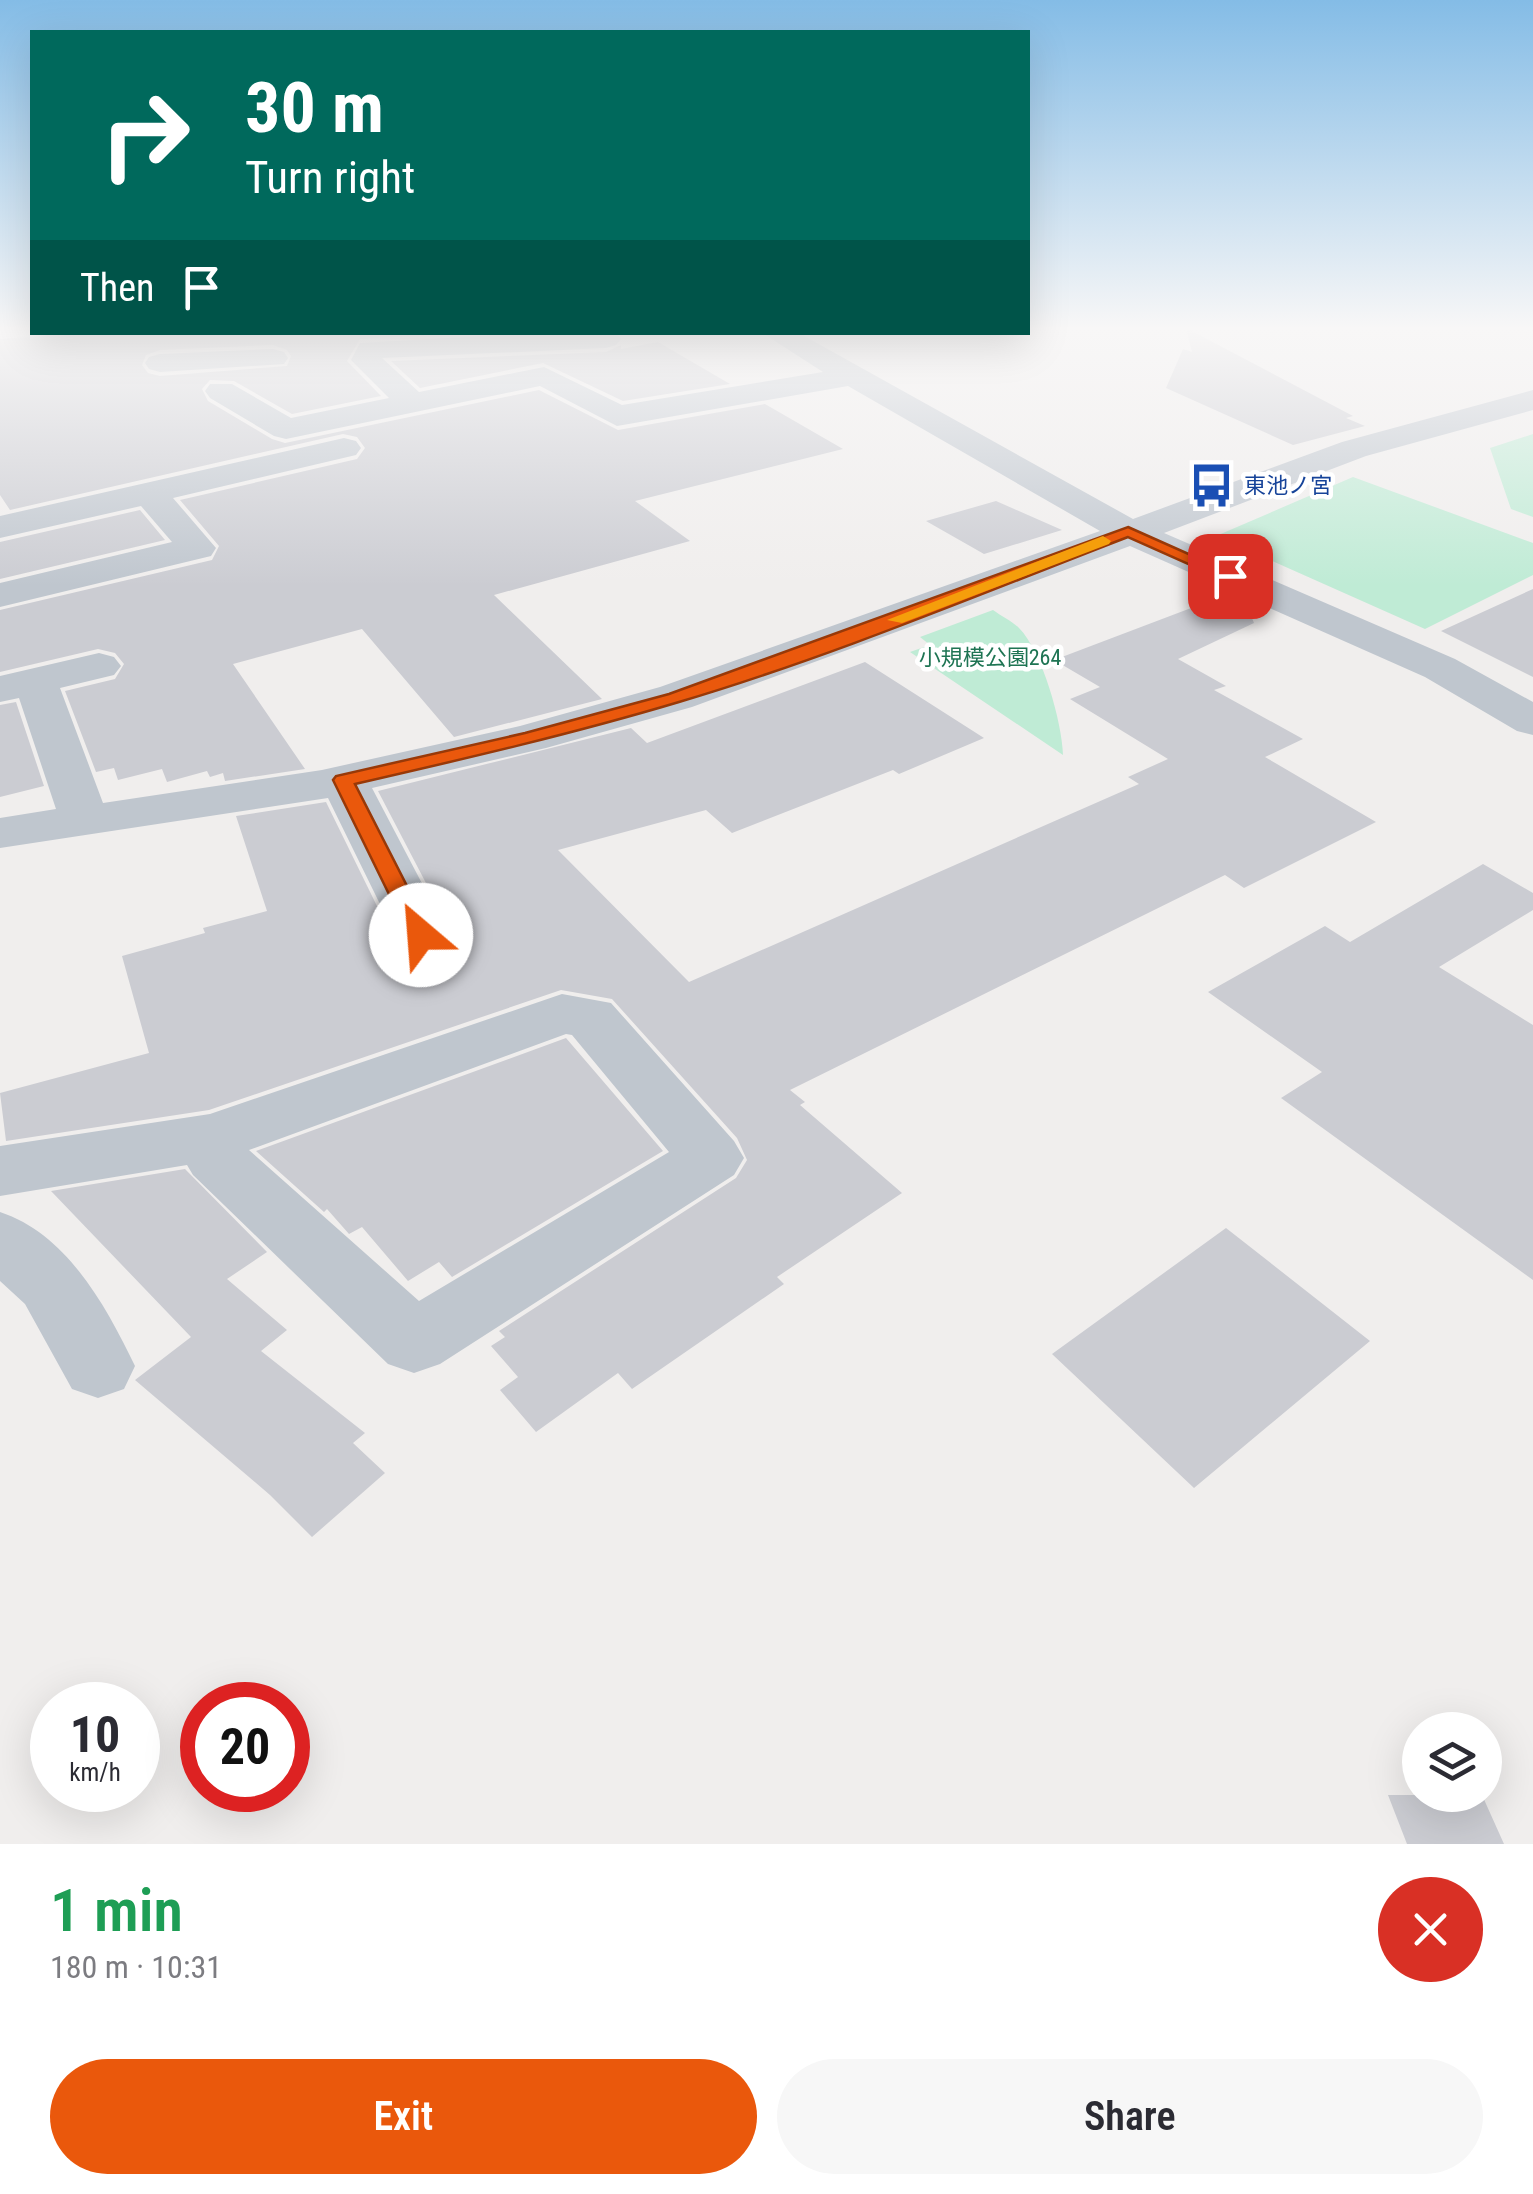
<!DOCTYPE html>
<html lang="en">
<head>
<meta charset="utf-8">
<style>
  :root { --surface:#fff; --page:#f7f7f7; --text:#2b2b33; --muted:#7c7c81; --accent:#ea580c }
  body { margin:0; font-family:"Roboto Condensed","Noto Sans JP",sans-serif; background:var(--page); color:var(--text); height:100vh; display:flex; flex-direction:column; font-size:38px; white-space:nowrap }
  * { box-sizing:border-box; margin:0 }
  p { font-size:32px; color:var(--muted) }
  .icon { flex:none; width:55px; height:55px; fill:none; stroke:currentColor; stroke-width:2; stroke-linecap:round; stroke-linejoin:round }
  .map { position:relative; height:1844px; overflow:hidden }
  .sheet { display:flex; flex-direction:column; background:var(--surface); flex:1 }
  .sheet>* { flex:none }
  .guide { position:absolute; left:30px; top:30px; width:1000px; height:305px; border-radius:0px; box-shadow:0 10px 40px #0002; background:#00695c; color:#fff; overflow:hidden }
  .controls { position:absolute; left:1402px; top:1712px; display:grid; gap:20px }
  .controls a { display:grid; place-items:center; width:100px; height:100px; border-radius:50%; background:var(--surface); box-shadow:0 10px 40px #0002; font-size:50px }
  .speed { position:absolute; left:30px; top:1682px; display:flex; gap:20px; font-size:50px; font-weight:700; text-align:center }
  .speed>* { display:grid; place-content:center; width:130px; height:130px; border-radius:50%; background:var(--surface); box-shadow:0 10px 40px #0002; line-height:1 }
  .speed small { font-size:25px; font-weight:400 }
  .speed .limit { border:15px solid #d22; background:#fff; color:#111 }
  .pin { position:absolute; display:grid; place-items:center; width:85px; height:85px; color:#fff; margin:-42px; border-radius:20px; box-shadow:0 5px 15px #0006 }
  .me { position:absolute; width:110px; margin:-55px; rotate:333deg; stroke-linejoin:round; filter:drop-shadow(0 0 8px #0008) }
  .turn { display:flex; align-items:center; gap:35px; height:210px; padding:0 50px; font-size:45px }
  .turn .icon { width:130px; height:130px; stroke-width:2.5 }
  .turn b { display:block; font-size:70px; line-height:85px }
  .then { display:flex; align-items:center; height:95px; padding:0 50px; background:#0003; gap:20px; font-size:38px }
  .round { display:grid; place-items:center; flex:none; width:105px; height:105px; border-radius:52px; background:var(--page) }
  .head { display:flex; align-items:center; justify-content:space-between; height:170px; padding:0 50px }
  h1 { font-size:60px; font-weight:600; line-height:75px; color:#1e9e55 }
  .action { display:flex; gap:20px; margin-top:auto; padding:20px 50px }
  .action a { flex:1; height:115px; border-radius:60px; background:var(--accent); color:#fff; font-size:40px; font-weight:600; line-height:115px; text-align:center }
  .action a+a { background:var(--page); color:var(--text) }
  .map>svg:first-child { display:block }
</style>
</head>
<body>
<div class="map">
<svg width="1533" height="1844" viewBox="0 0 1533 1844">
  <rect width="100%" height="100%" fill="#f0eeed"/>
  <!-- green -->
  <path fill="#bfebd5" d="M 1533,434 L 1533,517 L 1511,509 L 1490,448 Z
    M 1353,477 L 1533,543 L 1533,575 L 1425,629 L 1216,536 Z
    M 993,610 C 1001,616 1012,621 1019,628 C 1042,651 1062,722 1063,755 L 910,652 L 930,645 L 920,637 Z"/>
  <!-- building -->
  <path fill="#cbccd2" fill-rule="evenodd" d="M 1186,328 L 1353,416 L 1346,418 L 1365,426 L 1293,445 L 1166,388 L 1183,349 L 1192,352 Z
    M 46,332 L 478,332 L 360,339 L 347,361 L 381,396 L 292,414 L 234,381 L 210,380 L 202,389 L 208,401 L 272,439 L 285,443 L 539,390 L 618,430 L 765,404 L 843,449 L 635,501 L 690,541 L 494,595 L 602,699 L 454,737 L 362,629 L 233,664 L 305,769 L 225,781 L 223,773 L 210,777 L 207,771 L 167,782 L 162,769 L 118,780 L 114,768 L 96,772 L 65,691 L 115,679 L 124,664 L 115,653 L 98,649 L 0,672 L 0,610 L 212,560 L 219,546 L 180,500 L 357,459 L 365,448 L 357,437 L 343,434 L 10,510 L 0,495 L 0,339 L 45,336 ZM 273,345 L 287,350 L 291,356 L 287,366 L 160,376 L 148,373 L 142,365 L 146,355 L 160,350 Z
    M 658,342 L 730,384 L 623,401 L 543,363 L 420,388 L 391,361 L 606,352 L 621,345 L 621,349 Z
    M 996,501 L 1062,530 L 984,554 L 926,521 Z
    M 140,510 L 165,540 L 0,579 L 0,542 Z
    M 1533,589 L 1533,677 L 1441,631 Z
    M 1228,594 L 1245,601 L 1254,623 L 1178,659 L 1226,686 L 1214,690 L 1303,739 L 1265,757 L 1376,822 L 1244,888 L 1225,875 L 790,1090 L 805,1102 L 800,1105 L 902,1193 L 777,1277 L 784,1284 L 632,1389 L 618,1373 L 536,1432 L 500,1390 L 518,1377 L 491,1346 L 505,1337 L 499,1331 L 736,1178 L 747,1160 L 737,1138 L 612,999 L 561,990 L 209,1110 L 6,1141 L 0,1093 L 149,1053 L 122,956 L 205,933 L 203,928 L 267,911 L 236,816 L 326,802 L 398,949 L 422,957 L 444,949 L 452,933 L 378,791 L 631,728 L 647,743 L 865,662 L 984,738 L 899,774 L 893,770 L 732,833 L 706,810 L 558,850 L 689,982 L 1139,784 L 1128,777 L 1168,759 L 1070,699 L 1100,687 L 1054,660 Z
    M 16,702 L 44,786 L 0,797 L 0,705 Z
    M 1483,864 L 1533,893 L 1533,910 L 1439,967 L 1533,1025 L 1533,1280 L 1281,1098 L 1322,1072 L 1208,992 L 1325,926 L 1350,942 Z
    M 566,1038 L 663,1151 L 452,1277 L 439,1262 L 408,1281 L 362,1227 L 349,1234 L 327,1209 L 324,1212 L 256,1151 Z
    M 185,1169 L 267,1252 L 227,1279 L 287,1330 L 261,1351 L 365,1433 L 353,1443 L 385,1473 L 312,1537 L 270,1495 L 135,1380 L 191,1337 L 51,1191 Z
    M 1226,1228 L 1370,1341 L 1194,1488 L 1052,1354 Z
    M 1388,1795 L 1482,1795 L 1504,1844 L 1407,1844 Z"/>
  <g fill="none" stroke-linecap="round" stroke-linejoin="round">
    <!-- minor -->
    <path fill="#bfc6ce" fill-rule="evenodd" d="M 553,332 L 615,332 L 621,339 L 616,345 L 606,348 L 382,358 L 419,392 L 544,367 L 622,405 L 823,372 L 761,332 L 797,332 L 1133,519 L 1342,442 L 1533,390 L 1533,410 L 1366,456 L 1164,533 L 1455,659 L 1533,702 L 1533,735 L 1517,731 L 1425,677 L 1130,546 L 692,707 L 546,748 L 372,788 L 449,935 L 441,947 L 421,953 L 401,947 L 328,798 L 0,848 L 0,818 L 56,809 L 19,698 L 0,702 L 0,676 L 99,653 L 114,657 L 121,666 L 114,675 L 60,688 L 103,803 L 322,770 L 520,726 L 660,687 L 1100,531 L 848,386 L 617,426 L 540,386 L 286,439 L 274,436 L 210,398 L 205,391 L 210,384 L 232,384 L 291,418 L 389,398 L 351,360 L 360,343 Z
      M 273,349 L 284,352 L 288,358 L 284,364 L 160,372 L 149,369 L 145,363 L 149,357 L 160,354 Z
      M 344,438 L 356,441 L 361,448 L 356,455 L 173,498 L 216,548 L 211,556 L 0,607 L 0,583 L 172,542 L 141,506 L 0,538 L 0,516 Z
      M 562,994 L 611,1003 L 734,1141 L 744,1158 L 734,1175 L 440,1364 L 414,1373 L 388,1364 L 193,1175 L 187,1165 L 0,1196 L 0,1146 L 210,1114 ZM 566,1034 L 572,1035 L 669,1152 L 419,1301 L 249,1150 Z
      M 0,1212 C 67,1234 106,1306 135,1366 L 124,1389 L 98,1398 L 72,1389 L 25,1304 L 0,1281 Z"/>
  </g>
  <!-- sky -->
  <linearGradient id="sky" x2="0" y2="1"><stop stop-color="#84bce6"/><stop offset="0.56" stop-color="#f8f7f7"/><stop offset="1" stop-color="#f8f7f7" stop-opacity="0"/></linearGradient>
  <rect width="1533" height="586" fill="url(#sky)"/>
  <!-- route -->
  <path fill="#ea580c" stroke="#983908" stroke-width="2.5" d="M 1128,527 L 1238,576 L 1224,580 L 1128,537 C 980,594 831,657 679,702 C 572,734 464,759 355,784 L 432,935 L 429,940 L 413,940 L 409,935 L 333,780 L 336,776 L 525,733 L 669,694 Z"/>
  <!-- slow -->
  <path fill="#f59e0b" d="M 1103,536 L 1111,541 L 1109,544 L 902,623 L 887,620 Z"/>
  <!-- icons -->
  <defs>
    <symbol id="bus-bare" viewBox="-9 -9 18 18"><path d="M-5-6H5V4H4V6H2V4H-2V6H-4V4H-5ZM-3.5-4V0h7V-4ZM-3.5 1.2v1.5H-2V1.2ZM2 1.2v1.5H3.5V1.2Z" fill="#1a4fb4" stroke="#fff" stroke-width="2.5" paint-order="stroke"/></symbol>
  </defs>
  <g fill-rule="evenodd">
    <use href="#bus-bare" x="1180" y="454" width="63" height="63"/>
  </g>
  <g text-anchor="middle" stroke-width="9" stroke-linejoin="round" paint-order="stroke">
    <!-- far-transit labels -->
    <g font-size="22" fill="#164399" stroke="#fff" text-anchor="start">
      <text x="1244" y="493">東池ノ宮</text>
    </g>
    <!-- far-park labels -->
    <g font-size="22" fill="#1e7453" stroke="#fff">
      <text x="990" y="665">小規模公園264</text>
    </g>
  </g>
</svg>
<div class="controls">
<a><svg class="icon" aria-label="layers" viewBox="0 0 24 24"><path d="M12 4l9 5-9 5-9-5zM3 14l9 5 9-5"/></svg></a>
</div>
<div class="speed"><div>10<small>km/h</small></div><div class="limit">20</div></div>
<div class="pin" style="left:1230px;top:576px;background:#d93025"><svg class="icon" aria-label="arrive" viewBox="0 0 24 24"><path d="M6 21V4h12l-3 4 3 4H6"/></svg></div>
<svg class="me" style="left:421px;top:935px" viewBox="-20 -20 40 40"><circle r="19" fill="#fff"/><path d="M0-13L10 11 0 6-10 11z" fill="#ea580c"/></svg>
<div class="guide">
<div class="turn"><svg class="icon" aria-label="right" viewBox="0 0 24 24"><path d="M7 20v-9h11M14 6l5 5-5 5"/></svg><div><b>30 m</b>Turn right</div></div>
<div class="then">Then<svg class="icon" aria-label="arrive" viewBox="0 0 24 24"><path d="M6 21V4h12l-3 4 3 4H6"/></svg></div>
</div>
</div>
<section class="sheet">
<div class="head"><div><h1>1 min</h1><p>180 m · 10:31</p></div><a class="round" style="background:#d93025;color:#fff"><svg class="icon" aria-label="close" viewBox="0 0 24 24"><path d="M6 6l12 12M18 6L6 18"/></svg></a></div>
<div class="action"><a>Exit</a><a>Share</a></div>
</section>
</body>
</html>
